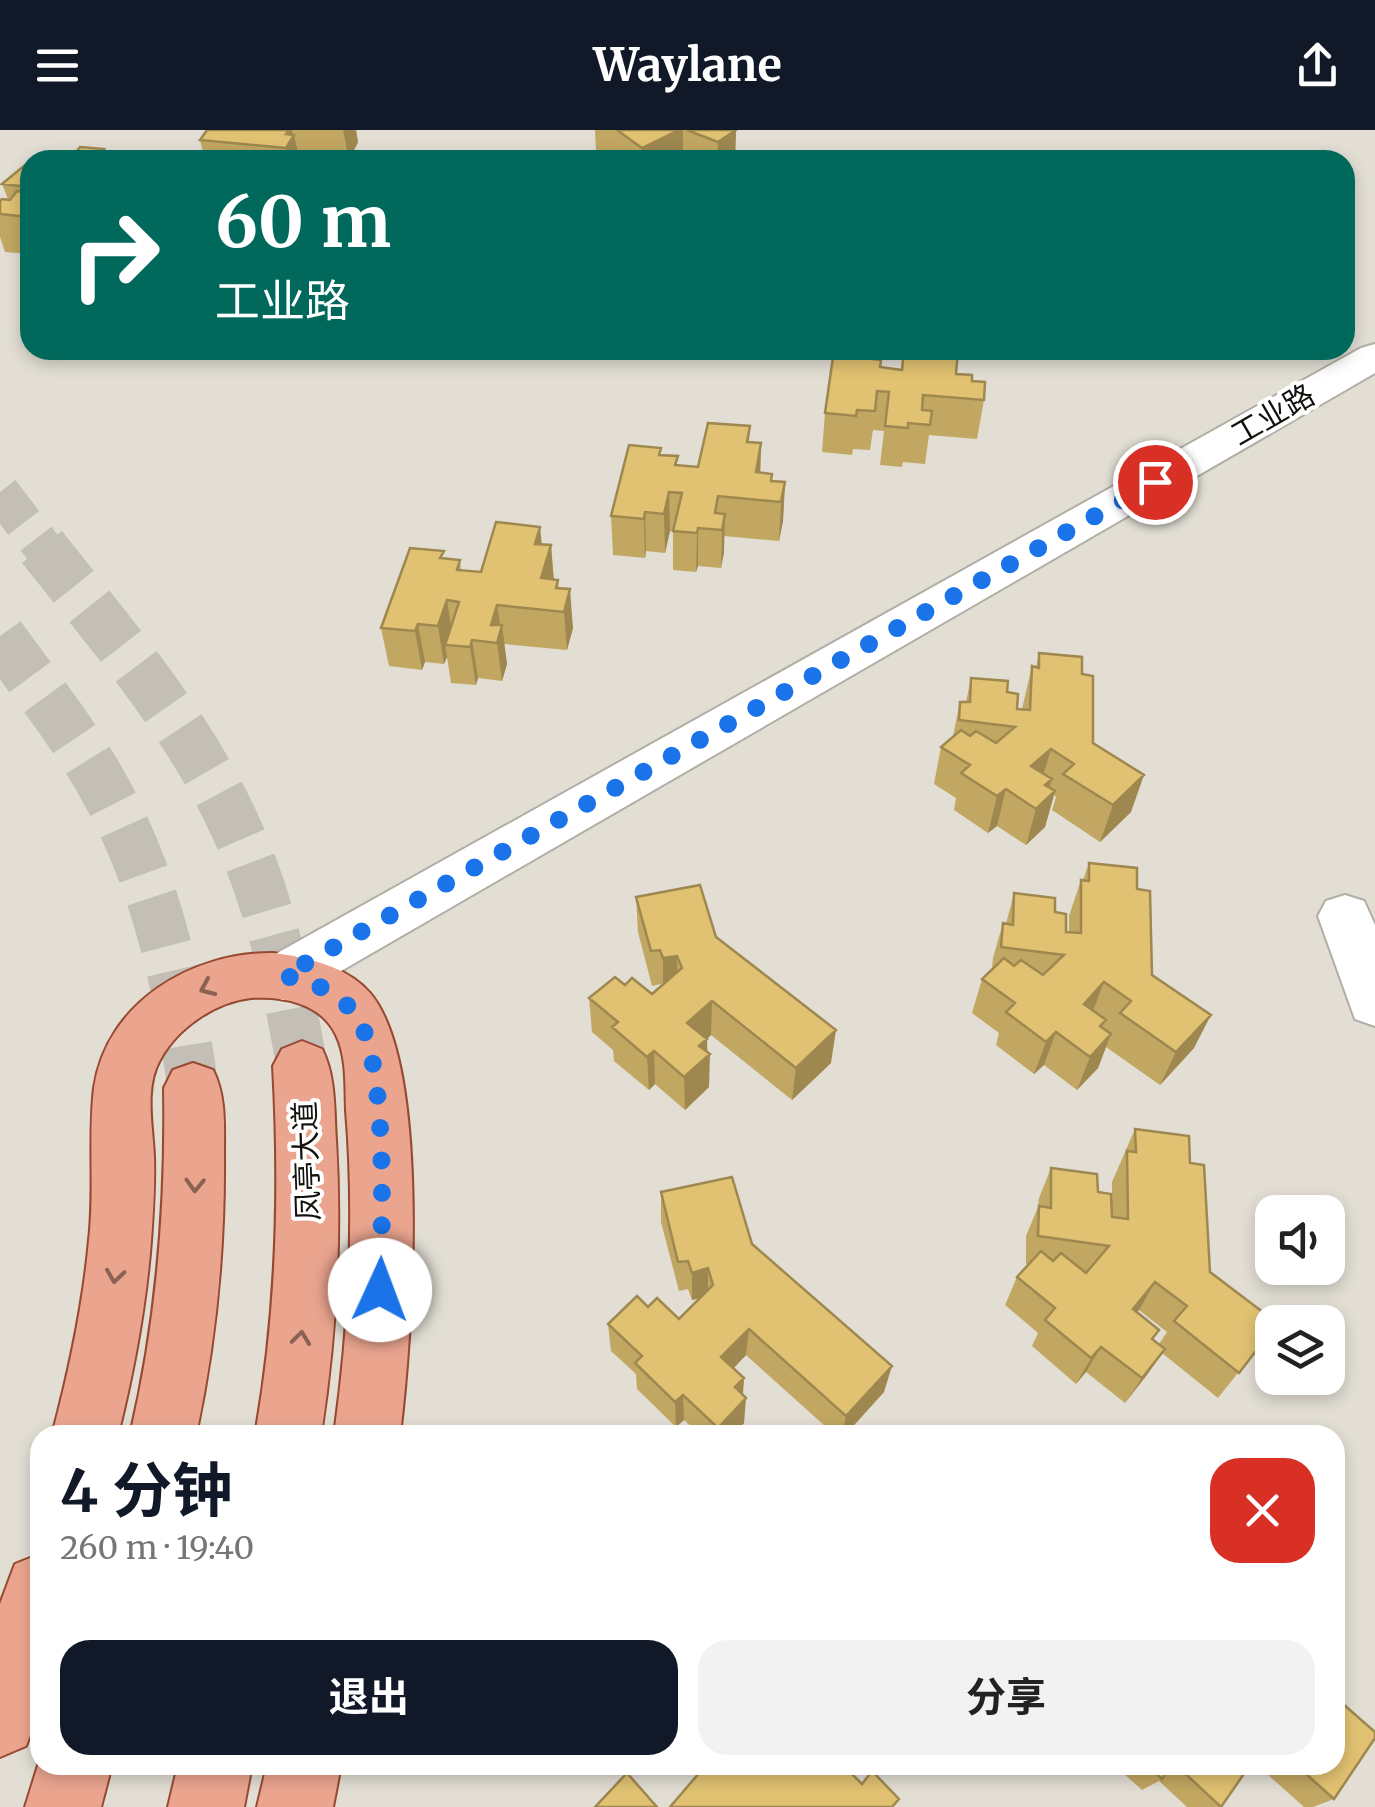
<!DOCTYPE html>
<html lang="zh">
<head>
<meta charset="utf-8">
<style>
  :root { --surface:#fff; --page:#f2f2f2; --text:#222; --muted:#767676; --accent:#111827 }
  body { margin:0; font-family:Merriweather,"Noto Sans SC",serif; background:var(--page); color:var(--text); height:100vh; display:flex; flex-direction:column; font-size:38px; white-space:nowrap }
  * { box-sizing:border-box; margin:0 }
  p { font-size:32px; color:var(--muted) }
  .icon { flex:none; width:55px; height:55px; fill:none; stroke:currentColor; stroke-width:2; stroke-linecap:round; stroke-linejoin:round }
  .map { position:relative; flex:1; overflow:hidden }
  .sheet { position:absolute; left:30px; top:1295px; width:1315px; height:350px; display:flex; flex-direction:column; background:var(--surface); border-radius:30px; box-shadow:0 5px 15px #0003 }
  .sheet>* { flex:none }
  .guide { position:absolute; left:20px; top:20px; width:1335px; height:210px; border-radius:30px; box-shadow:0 5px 15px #0003; background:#00695c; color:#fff; overflow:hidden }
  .controls { position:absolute; left:1255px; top:1065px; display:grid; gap:20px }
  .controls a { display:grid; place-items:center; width:90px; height:90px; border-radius:20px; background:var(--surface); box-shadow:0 5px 15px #0003; font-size:50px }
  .pin { position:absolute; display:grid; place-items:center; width:85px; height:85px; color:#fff; margin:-42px; border:5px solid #fff; border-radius:50%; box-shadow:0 2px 10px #0007 }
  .me { position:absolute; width:110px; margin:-55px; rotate:2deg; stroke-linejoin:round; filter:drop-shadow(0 0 8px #0008) }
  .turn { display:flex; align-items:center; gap:35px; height:210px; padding:0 30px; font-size:45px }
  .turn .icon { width:130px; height:130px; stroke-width:2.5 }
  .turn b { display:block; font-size:70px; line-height:85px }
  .round { display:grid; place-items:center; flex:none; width:105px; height:105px; border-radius:30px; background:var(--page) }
  .headline { display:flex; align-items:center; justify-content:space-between; height:170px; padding:0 30px }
  h1 { font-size:60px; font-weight:700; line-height:75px; color:var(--accent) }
  .primary-button { display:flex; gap:20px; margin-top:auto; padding:20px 30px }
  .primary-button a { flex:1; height:115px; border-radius:30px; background:var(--accent); color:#fff; font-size:40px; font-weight:700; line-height:115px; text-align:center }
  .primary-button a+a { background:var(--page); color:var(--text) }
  header { display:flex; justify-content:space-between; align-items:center; height:130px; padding:0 30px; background:var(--accent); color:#fff; font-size:45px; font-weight:700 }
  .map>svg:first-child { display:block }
</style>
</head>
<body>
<header><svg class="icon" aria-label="menu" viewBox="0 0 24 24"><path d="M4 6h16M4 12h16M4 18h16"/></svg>Waylane<svg class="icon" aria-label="share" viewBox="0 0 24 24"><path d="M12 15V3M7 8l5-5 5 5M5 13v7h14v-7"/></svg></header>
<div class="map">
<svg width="1375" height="1677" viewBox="0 0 1375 1677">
  <rect width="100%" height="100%" fill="#e2ded4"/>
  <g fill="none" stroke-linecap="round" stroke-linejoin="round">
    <!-- major-tunnel-far1 -->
    <path stroke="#c3bfb6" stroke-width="39" stroke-dasharray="39 20" stroke-linecap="butt" d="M 0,362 L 44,419"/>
    <!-- major-tunnel -->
    <path stroke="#c3bfb6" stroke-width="51" stroke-dasharray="51 25" stroke-linecap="butt" d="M 42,417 C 114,508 194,600 240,707 C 272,780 288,858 302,936
      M 0,506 C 37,558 78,608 108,665 C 157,756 179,856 193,958"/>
    <defs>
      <path id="minor" d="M 1375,214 L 1375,243 L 303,863 L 283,870 L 263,863 L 255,847 L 263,831 L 1361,218 Z
        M 1345,765 L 1364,771 L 1375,795 L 1375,896 L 1355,889 L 1318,786 L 1326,771 Z"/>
      <path id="major" d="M 273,823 C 306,827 347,836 370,863 C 432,936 412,1209 400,1305 L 334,1305 C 349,1197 355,1089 346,980 C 345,956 347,927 336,905 C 321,873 283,866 251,868 C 215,872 177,898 160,930 C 144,958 153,997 154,1027 C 155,1055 153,1083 151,1111 C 146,1176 134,1241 118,1305 L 52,1305 C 69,1241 83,1176 89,1110 C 95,1060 88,1008 94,958 C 106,872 193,822 273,823 Z
        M 302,911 L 322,919 C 336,947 334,979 336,1010 C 342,1109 336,1207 321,1305 L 255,1305 C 277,1182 280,1060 273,936 L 282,919 Z
        M 193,933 L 213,940 C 226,966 224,994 224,1023 C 225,1118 216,1212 196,1305 L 130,1305 C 157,1190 166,1076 164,958 L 173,940 Z
        M 40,1424 L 40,1579 L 26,1616 L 0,1627 L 0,1474 L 15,1434 Z
        M 40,1629 L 40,1635 L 112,1635 L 101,1677 L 25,1677 Z
        M 178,1635 L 252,1635 L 244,1677 L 168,1677 Z
        M 267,1635 L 341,1635 L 333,1677 L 257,1677 Z"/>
    </defs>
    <!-- minor casing -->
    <use href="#minor" stroke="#b2aea5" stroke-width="4"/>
    <!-- major casing -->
    <use href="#major" stroke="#974a31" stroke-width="4"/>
    <!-- minor -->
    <use href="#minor" fill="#fff" fill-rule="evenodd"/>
    <!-- major -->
    <use href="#major" fill="#eba58f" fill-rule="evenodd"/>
  </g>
  <!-- wall -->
  <path fill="#c2a762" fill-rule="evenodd" d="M 207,0 L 356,0 L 358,12 L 349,30 L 298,25 L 300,30 L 205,30 L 200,10 Z
    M 595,0 L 736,0 L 735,30 L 607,30 L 596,21 Z
    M 30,36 L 30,124 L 5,122 L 0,107 L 0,71 L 8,69 L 2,54 Z
    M 903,220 L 972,251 L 984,270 L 977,309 L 929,305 L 925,334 L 903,332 L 902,337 L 880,335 L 884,301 L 873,300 L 870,320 L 853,319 L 852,325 L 822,322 L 825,283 L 880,237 L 901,239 Z
    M 750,296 L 749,312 L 761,313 L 760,343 L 772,351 L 785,352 L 783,391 L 779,411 L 724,406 L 721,438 L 698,436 L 696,442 L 673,440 L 673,401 L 670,401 L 665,423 L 646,421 L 645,428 L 613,425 L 611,386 L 661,325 L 678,335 L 698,337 Z
    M 542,414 L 551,415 L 554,450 L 558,450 L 559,458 L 573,498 L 567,520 L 504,514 L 507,534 L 502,551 L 478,548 L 476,555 L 451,553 L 447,527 L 444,534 L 425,532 L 422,540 L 389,536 L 381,498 L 445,429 L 460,430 L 461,441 L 481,442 Z
    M 1039,523 L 1082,544 L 1093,613 L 1131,682 L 1100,712 L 1052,680 L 1056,667 L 1054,665 L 1045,697 L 1026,715 L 997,696 L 988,703 L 954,680 L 956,668 L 934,654 L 941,617 L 953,606 L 960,572 L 966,572 L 971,548 L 1007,562 L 1017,579 L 1022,579 L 1032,536 L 1036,537 Z
    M 1089,733 L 1137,759 L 1152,845 L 1194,918 L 1160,955 L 1106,917 L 1098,938 L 1077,960 L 1044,935 L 1034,944 L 996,915 L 999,903 L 972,883 L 982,849 L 992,839 L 993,828 L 1003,793 L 1006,794 L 1014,763 L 1055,782 L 1066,802 L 1069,802 L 1069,786 L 1081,750 L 1083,750 Z
    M 636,767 L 716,807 L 831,933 L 792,970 L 711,905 L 707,909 L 709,957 L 685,980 L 655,954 L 649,960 L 614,931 L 613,920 L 592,902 L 589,868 L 625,855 L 652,864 L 661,856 L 661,854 L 652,856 L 638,802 Z
    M 1135,999 L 1190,1033 L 1210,1142 L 1272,1200 L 1218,1268 L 1162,1223 L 1125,1273 L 1086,1242 L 1076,1254 L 1032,1216 L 1038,1203 L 1005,1175 L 1017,1147 L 1028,1135 L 1026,1134 L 1026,1106 L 1038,1077 L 1039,1068 L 1051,1038 L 1098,1062 L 1112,1087 L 1112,1052 ZM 1139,1180 L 1167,1202 L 1159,1214 L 1153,1210 L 1137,1182 Z
    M 661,1062 L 752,1114 L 884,1262 L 845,1305 L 835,1305 L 746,1225 L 734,1238 L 744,1248 L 743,1265 L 744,1293 L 733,1305 L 700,1305 L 684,1290 L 676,1297 L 637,1259 L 636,1244 L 611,1221 L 608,1194 L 648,1177 L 679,1189 L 700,1168 L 692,1170 L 688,1159 L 679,1161 L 661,1092 Z
    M 1114,1635 L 1244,1635 L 1220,1677 L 1187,1677 L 1159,1651 L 1142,1660 Z
    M 1257,1635 L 1335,1635 L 1334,1669 L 1313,1677 L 1304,1677 Z"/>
  <!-- shaded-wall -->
  <path fill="#9e8850" d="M 281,0 L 292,0 L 293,7 L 294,5 L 300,30 L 289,30 Z
    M 343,0 L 356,0 L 358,12 L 349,30 Z
    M 679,0 L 683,0 L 683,30 L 642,30 L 642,18 Z
    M 736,0 L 735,30 L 717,30 L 718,12 Z
    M 761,313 L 760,352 L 756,342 Z
    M 785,352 L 783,391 L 779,411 L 781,372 Z
    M 669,362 L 670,401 L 665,423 L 664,384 Z
    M 645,382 L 646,421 L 645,428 L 644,389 Z
    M 725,384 L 724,423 L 721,438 L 722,400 Z
    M 540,397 L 544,435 L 535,414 Z
    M 698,398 L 698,436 L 696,442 L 697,403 Z
    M 551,415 L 554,454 L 541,448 Z
    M 570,459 L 573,498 L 567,520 L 564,482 Z
    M 447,470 L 453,509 L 445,515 L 447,527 L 444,534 L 438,496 Z
    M 497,475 L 501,500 L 502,495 L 507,534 L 502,551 L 497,513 L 491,495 Z
    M 418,494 L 425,532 L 422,540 L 415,501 Z
    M 472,510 L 478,548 L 476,555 L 470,517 Z
    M 1051,619 L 1040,656 L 1031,636 Z
    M 1144,645 L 1131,682 L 1100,712 L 1113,675 Z
    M 1052,649 L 1046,670 L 1055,661 L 1045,697 L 1026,715 L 1036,679 L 1045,655 Z
    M 1006,659 L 997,696 L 988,703 L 997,666 Z
    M 677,826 L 678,860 L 663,863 L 663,828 Z
    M 1104,852 L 1091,886 L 1084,874 Z
    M 712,871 L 711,905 L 687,926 L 687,893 Z
    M 1211,885 L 1194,918 L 1160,955 L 1176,922 Z
    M 836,900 L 831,933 L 792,970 L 796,938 Z
    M 1056,902 L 1044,935 L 1034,944 L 1046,912 Z
    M 1111,904 L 1098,938 L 1077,960 L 1090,927 Z
    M 707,909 L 707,927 L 710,924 L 709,957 L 685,980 L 684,947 L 699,916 Z
    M 654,921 L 655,954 L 649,960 L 647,927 Z
    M 708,1138 L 708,1166 L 692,1170 L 692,1143 Z
    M 1155,1152 L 1139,1180 L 1117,1206 L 1133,1179 Z
    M 749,1199 L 746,1225 L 720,1252 L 721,1227 Z
    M 1101,1217 L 1086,1242 L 1076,1254 L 1091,1228 Z
    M 1165,1219 L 1147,1245 L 1125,1273 L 1142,1248 Z
    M 892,1236 L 884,1262 L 845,1305 L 842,1305 L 846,1286 Z
    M 744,1248 L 742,1273 L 746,1268 L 744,1293 L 733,1305 L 718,1305 L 718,1298 L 735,1257 Z
    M 683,1265 L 684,1290 L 676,1297 L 675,1272 Z"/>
  <!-- building -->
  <path fill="#e1c272" stroke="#9e8850" stroke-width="2.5" d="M 207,0 L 289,0 L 286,4 L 294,5 L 286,18 L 200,10 Z
    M 617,0 L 679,0 L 642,18 Z
    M 687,0 L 736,0 L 718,12 Z
    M 80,17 L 104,19 L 100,25 L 108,25 L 105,30 L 70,30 Z
    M 25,35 L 30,36 L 30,57 L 2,54 Z
    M 17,61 L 30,63 L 30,87 L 0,84 L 0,71 L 2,69 L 10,70 Z
    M 834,220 L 864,222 L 863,228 L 881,230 L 880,237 L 902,240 L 904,220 L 958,220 L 956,244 L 972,245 L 972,251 L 985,252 L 984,270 L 923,265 L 922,280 L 932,281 L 930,295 L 908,293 L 908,298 L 885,296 L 889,262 L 877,261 L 875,281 L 857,280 L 856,286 L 825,283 Z
    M 708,293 L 750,296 L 747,312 L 761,313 L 756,342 L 772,344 L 771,351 L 785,352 L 781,372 L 718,366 L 715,383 L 725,384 L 722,400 L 698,398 L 697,403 L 673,401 L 682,363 L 669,362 L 664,384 L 645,382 L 644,389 L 611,386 L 629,315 L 661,318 L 659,325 L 678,326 L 675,335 L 698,337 Z
    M 496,392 L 540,397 L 535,414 L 551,415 L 541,448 L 558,450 L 556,458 L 570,459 L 564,482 L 497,475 L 491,495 L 502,495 L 497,513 L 472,510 L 470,517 L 445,515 L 459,472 L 447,470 L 438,496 L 418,494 L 415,501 L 381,498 L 410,418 L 444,421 L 440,428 L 460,430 L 457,440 L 481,442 Z
    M 1039,523 L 1082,527 L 1082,544 L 1093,546 L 1093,613 L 1144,645 L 1113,675 L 1063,644 L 1074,634 L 1051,619 L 1031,636 L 1052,649 L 1045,655 L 1055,661 L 1036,679 L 1006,659 L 997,666 L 961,643 L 970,635 L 941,617 L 961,600 L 970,606 L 976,601 L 996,613 L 1015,597 L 959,590 L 960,572 L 970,572 L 971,548 L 1008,551 L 1007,562 L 1018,564 L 1017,579 L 1030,580 L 1032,536 L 1039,538 Z
    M 1089,733 L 1137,738 L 1137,759 L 1150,761 L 1152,845 L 1211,885 L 1176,922 L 1120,883 L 1131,871 L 1104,852 L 1084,874 L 1106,890 L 1100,896 L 1111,904 L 1090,927 L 1056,902 L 1046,912 L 1006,882 L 1015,873 L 982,849 L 1004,828 L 1014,836 L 1021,830 L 1043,845 L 1064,825 L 1001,817 L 1003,793 L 1013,795 L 1014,763 L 1055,768 L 1055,782 L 1066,784 L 1066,802 L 1081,803 L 1081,750 L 1089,751 Z
    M 700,755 L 716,807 L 836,900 L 796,938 L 712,871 L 687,893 L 707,909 L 699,916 L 710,924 L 684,947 L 654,921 L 647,927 L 612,897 L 618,892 L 589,868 L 615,847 L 625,855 L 632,848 L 652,864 L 682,838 L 677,826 L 663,828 L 660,820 L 651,821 L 636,767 Z
    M 1135,999 L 1189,1006 L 1190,1033 L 1204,1035 L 1210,1142 L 1276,1192 L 1272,1192 L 1272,1200 L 1239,1243 L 1174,1191 L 1187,1176 L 1155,1152 L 1133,1179 L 1159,1200 L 1152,1209 L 1165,1219 L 1142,1248 L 1101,1217 L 1091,1228 L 1045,1190 L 1055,1178 L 1017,1147 L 1041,1121 L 1053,1131 L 1061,1123 L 1086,1143 L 1109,1116 L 1038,1106 L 1039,1076 L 1051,1078 L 1051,1038 L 1097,1044 L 1098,1062 L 1111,1064 L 1112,1087 L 1128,1089 L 1127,1021 L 1136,1022 Z
    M 732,1047 L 752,1114 L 892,1236 L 846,1286 L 749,1199 L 721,1227 L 744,1248 L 735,1257 L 746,1268 L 718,1298 L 683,1265 L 675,1272 L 635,1233 L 642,1226 L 608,1194 L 637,1166 L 648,1177 L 657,1168 L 679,1189 L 713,1155 L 708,1138 L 692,1143 L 688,1131 L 678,1132 L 661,1062 Z
    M 1335,1567 L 1375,1602 L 1375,1608 L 1334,1669 L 1296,1635 L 1335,1635 Z
    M 706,1635 L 843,1635 L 862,1654 L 872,1641 L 899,1669 L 892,1677 L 670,1677 Z
    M 1147,1635 L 1172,1635 L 1162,1649 Z
    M 1176,1635 L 1244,1635 L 1248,1638 L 1221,1677 Z
    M 627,1643 L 657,1677 L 595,1677 Z"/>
  <!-- one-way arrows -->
  <defs><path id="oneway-chevron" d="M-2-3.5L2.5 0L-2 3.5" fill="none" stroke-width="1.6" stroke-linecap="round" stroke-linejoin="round" transform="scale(2.5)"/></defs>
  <g stroke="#896254">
    <use href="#oneway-chevron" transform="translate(207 858) rotate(156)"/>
    <use href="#oneway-chevron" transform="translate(195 1055) rotate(92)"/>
    <use href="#oneway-chevron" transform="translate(115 1146) rotate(98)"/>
    <use href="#oneway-chevron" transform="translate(301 1208) rotate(-83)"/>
  </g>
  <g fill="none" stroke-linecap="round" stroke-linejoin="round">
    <!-- route -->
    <path stroke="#1a73e8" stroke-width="18" stroke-dasharray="0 32.4" d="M 380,1160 C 382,1097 388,946 360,892 C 345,865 312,850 283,846 L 1155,352"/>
  </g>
  <g text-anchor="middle" stroke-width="8" stroke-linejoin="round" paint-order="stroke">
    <!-- street labels -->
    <g font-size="30" fill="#12110d" stroke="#fff">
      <text transform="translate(1273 285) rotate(-30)" y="10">工业路</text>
      <text transform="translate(307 1031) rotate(-92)" y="10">凤亭大道</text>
    </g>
  </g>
</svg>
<div class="controls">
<a><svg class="icon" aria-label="sound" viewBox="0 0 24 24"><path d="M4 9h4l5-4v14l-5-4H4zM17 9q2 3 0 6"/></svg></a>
<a><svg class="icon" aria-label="layers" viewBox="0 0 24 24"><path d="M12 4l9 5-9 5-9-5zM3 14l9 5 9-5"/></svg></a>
</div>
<div class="pin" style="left:1155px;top:352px;background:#d93025"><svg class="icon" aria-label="arrive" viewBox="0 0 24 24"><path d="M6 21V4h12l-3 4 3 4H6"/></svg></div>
<svg class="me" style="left:380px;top:1160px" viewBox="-20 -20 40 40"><circle r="19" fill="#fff"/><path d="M0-13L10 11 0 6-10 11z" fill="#1a73e8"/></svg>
<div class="guide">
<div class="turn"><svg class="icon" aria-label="right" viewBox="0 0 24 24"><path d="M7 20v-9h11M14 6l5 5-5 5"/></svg><div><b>60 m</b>工业路</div></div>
</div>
<section class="sheet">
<div class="headline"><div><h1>4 分钟</h1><p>260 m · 19:40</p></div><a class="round" style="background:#d93025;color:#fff"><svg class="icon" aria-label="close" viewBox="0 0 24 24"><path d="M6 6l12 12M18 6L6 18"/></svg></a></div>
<div class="primary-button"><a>退出</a><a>分享</a></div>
</section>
</div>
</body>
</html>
